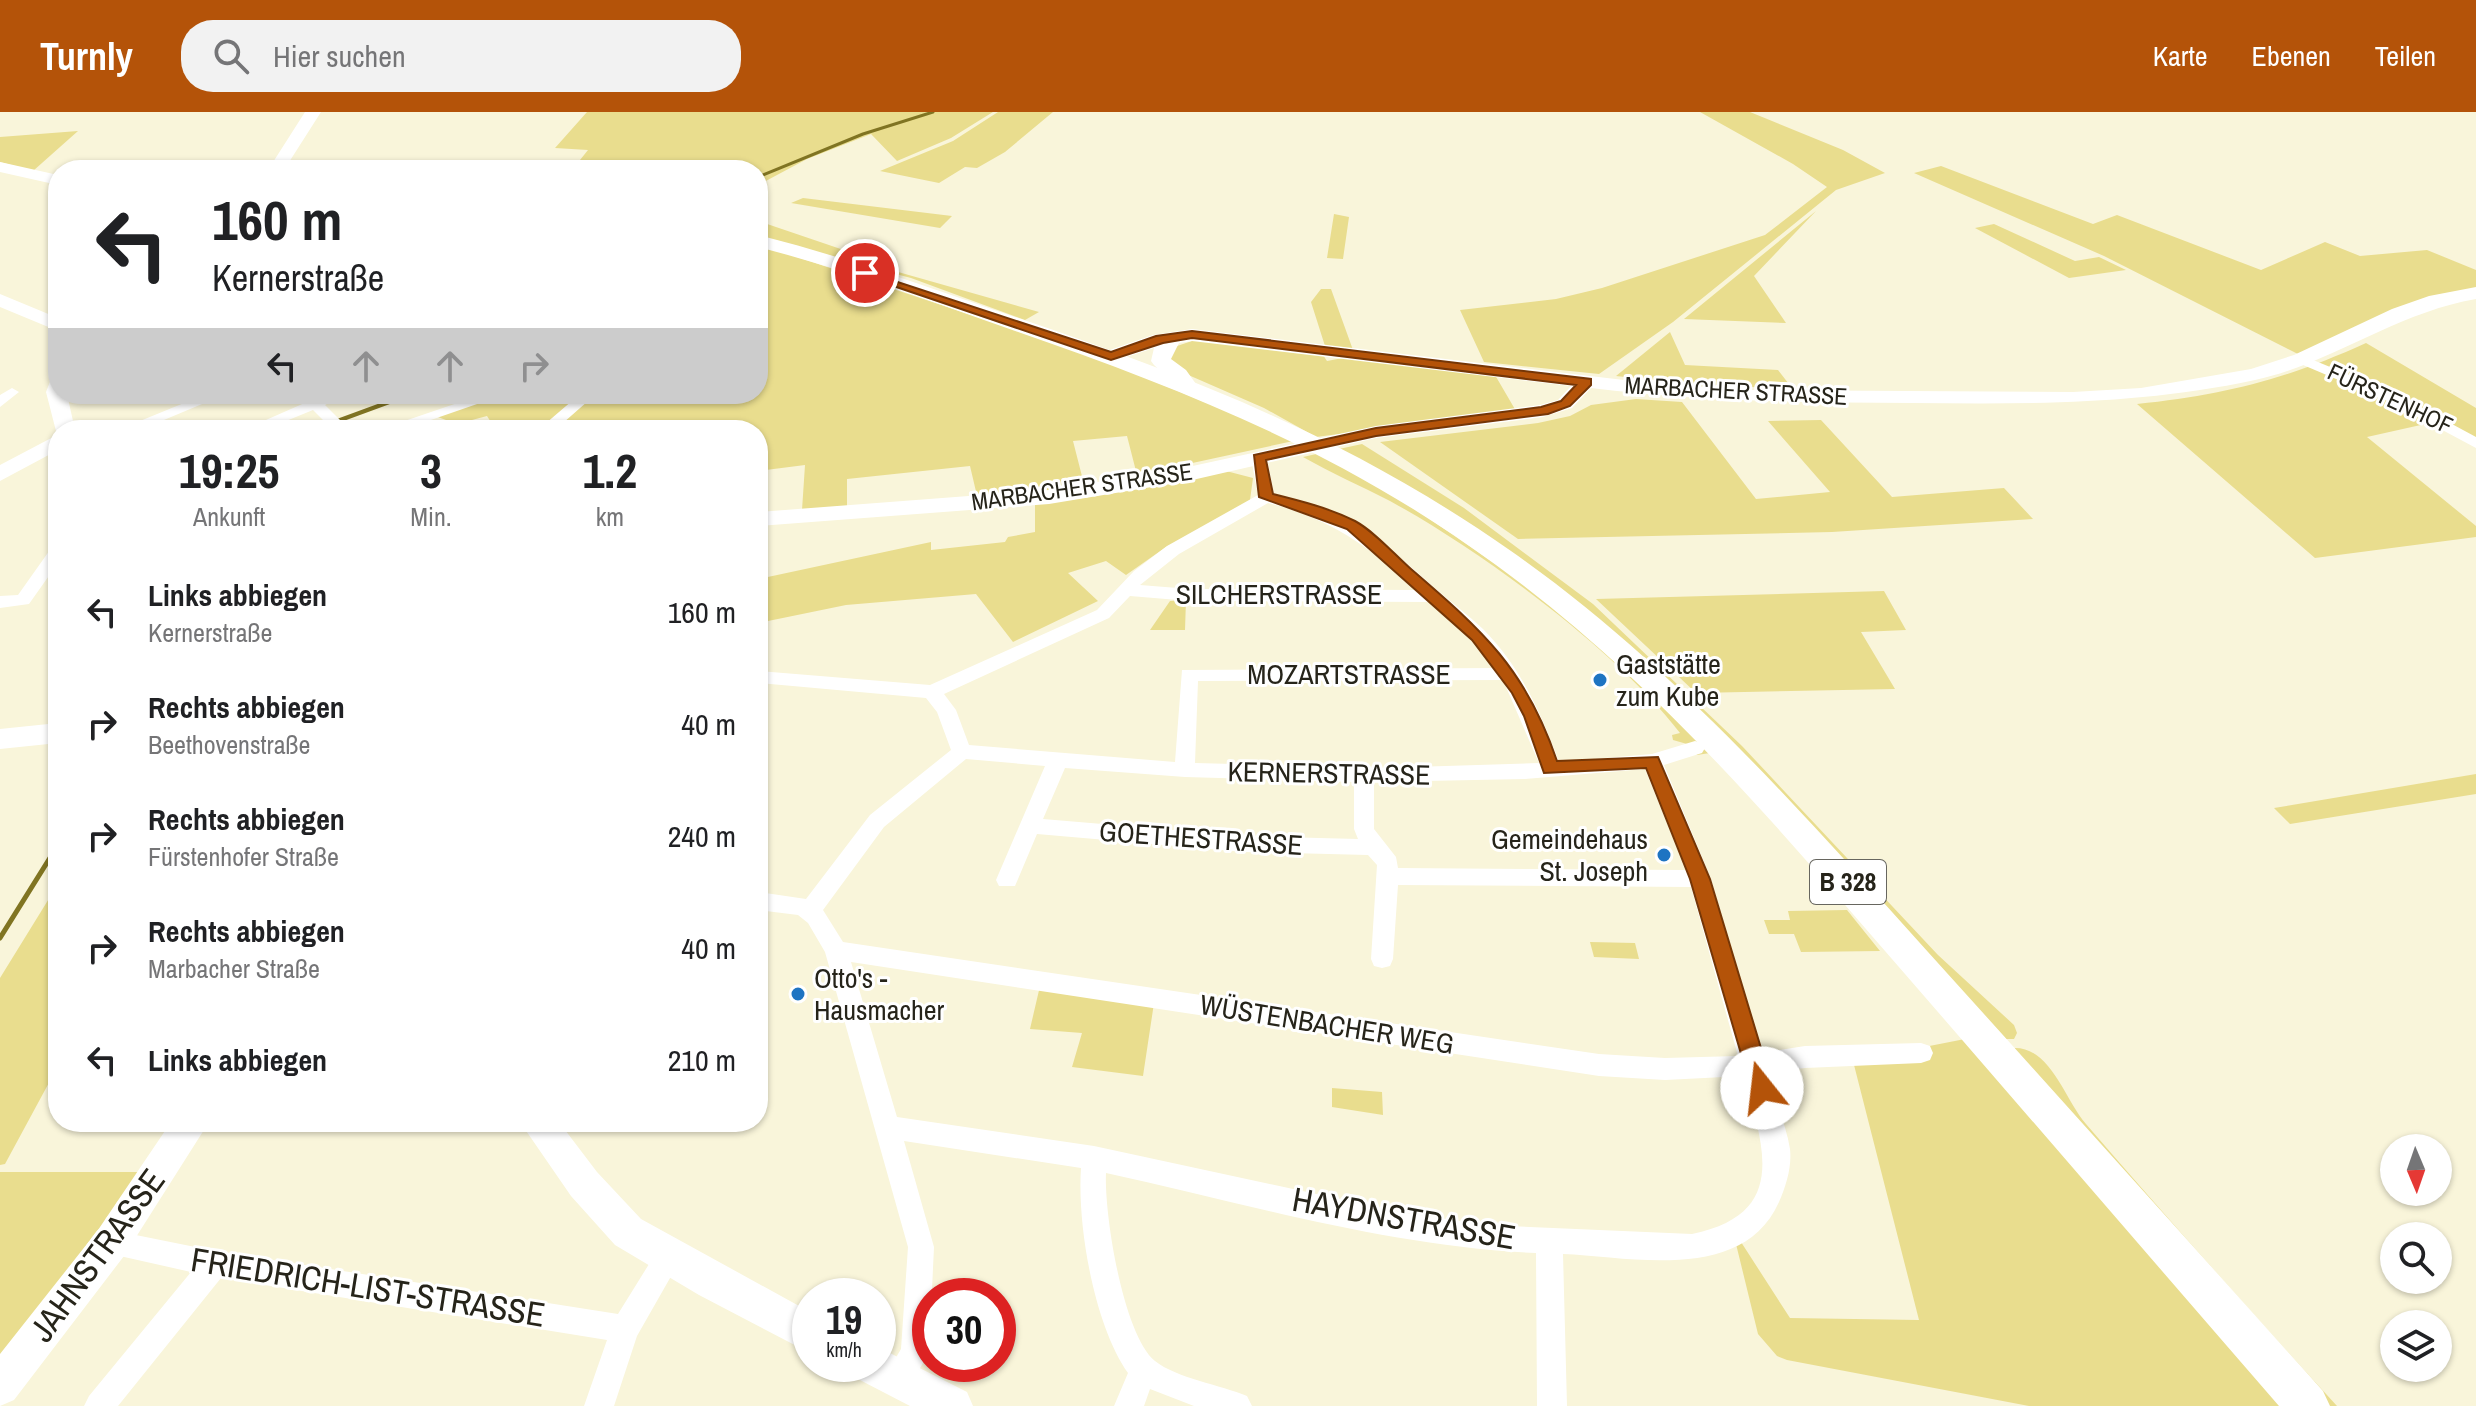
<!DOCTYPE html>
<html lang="de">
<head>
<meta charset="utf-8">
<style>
  :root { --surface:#fff; --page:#f2f2f2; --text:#202124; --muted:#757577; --accent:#b45309 }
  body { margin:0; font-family:"Archivo Narrow",sans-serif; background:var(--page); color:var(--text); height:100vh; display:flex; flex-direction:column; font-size:30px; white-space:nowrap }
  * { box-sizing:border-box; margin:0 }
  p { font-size:26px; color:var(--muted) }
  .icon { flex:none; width:44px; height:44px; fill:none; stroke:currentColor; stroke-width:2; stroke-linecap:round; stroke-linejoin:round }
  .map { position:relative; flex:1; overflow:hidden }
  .details { position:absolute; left:48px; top:308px; width:720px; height:712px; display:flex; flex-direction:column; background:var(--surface); border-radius:32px; box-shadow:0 2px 6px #0004 }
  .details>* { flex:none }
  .banner { position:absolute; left:48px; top:48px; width:720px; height:244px; border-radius:32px; box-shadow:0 2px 6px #0004; background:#fff; color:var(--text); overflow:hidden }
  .needle { width:52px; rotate:178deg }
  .buttons { position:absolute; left:2380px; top:1022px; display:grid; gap:16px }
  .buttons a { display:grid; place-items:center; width:72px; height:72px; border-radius:50%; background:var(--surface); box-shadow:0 2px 6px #0004; font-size:40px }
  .speed { position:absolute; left:792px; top:1166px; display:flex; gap:16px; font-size:40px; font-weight:700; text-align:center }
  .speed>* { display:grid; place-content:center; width:104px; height:104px; border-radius:50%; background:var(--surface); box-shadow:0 2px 6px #0004; line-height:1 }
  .speed small { font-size:20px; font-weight:400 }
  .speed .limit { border:12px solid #d22; background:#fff; color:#111 }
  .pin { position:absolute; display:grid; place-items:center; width:68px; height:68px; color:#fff; margin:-34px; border:4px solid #fff; border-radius:50%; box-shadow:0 2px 8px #0007 }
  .me { position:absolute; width:88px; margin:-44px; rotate:344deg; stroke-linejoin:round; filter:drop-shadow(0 0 6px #0008) }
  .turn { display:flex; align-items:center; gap:28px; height:168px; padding:0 32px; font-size:36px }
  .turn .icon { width:104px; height:104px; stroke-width:2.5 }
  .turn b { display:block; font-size:56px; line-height:68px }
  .lanes { display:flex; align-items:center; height:76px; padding:0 32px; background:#0003; justify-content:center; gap:40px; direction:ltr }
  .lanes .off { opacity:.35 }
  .eta { display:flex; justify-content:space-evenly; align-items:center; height:136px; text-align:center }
  .eta b { font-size:48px; font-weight:700; line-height:56px }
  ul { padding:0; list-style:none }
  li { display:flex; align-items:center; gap:24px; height:112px; padding:0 32px }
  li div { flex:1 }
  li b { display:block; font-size:30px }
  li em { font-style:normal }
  header { display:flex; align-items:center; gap:48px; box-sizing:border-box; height:112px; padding:0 40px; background:var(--accent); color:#fff }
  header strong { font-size:38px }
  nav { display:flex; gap:44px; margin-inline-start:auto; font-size:28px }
  .search { width:560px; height:72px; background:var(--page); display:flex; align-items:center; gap:20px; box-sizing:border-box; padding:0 28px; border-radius:32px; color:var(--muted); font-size:30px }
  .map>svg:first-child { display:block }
</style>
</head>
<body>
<header>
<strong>Turnly</strong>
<div class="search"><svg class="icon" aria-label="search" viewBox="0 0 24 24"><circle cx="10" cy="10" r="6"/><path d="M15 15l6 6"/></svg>Hier suchen</div>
<nav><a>Karte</a><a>Ebenen</a><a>Teilen</a></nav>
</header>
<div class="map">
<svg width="2476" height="1294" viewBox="0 0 2476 1294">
  <rect width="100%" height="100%" fill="#f9f5da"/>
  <!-- green -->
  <path fill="#e9dd8e" d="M 587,0 L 993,0 L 951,26 L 897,49 L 871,22 L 807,47 L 758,73 L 758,58 L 572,58 L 588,38 L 555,36 Z
    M 998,0 L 1053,0 L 1005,40 L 977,56 L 965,55 L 939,71 L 880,59 L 953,29 Z
    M 1700,0 L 1750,0 L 1843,38 L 1885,61 L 1836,78 L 1673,210 L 1599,262 L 1484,250 L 1460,198 L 1556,187 L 1602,176 L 1765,123 L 1827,75 L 1793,52 Z
    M 78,19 L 33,59 L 0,50 L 0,25 Z
    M 1941,54 L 2093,112 L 2117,103 L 2261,158 L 2325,130 L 2360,144 L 2427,138 L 2476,158 L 2476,179 L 2300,243 L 2104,144 L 1914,61 Z
    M 803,86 L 952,104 L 940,116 L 791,91 Z
    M 1816,99 L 1754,164 L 1786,211 L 1684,207 Z
    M 1334,102 L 1349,105 L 1343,147 L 1327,146 Z
    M 758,109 L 882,151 L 877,154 L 1039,200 L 1025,208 L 911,166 L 758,126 Z
    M 1994,112 L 2075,149 L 2099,145 L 2126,158 L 2069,166 L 1975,116 Z
    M 758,132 L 1080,239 L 1298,328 L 1137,363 L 1127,324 L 1073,329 L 1085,376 L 978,388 L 970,354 L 847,367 L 847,394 L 802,398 L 805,353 L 758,359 L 758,318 L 549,318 L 594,282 L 758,282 Z
    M 1321,177 L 1331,177 L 1353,238 L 1325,234 L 1311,190 Z
    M 1670,220 L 1685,253 L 1778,258 L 1792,276 L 1706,274 L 1616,264 Z
    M 1195,228 L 1323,243 L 1327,249 L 1348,245 L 1495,263 L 1516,299 L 1316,325 L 1264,296 L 1170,255 L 1168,237 Z
    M 2366,231 L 2476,296 L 2476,327 L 2443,308 L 2367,325 L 2476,414 L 2476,425 L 2315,446 L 2137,292 C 2224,283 2287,267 2366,231 Z
    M 507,282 L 585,282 L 541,318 L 496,318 L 487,304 L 457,312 L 435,304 Z
    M 1636,287 L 1682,290 L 1756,387 L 1830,380 L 1768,309 L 1821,308 L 1892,385 L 2004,376 L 2033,407 L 1832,420 L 1518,427 L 1380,330 L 1538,311 L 1570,304 L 1591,293 Z
    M 1362,332 L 1464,396 L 1593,492 L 1742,634 L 1938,843 L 2014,913 L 2017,921 L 2014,927 L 2006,927 L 1687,588 L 1339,337 Z
    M 1325,340 L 1352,354 L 1585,513 L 1710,641 L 1697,643 L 1687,632 L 1673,628 L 1672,623 L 1680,621 C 1617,539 1482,439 1390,389 C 1361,374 1331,361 1303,345 Z
    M 1226,359 L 1253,366 L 1250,388 L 1237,399 L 1166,435 L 1126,463 L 1106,449 L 1068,461 L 1098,489 L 1013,530 L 976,482 L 846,493 L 758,511 L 758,467 L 931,430 L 931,438 L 1005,430 L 1008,425 L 1035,420 L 1035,390 Z
    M 1884,479 L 1906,518 L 1861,520 L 1895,577 L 1696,581 L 1596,487 Z
    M 1186,488 L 1185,518 L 1150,518 L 1170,489 Z
    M 2476,662 L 2476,682 L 2290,712 L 2274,696 Z
    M 58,772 L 58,954 L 5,1052 L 0,1053 L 0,866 Z
    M 1847,798 L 1880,839 L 1801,840 L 1794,822 L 1769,822 L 1764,808 L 1790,808 L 1788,799 Z
    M 1590,830 L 1635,831 L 1639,847 L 1594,845 Z
    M 1040,874 L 1154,891 L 1143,964 L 1072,955 L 1082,921 L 1030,917 Z
    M 1965,927 L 2297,1294 L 2029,1294 L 1787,1248 L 1777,1244 L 1758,1222 L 1736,1132 L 1741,1130 L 1790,1206 L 1919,1208 L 1853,949 Z
    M 2015,936 C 2051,936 2065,988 2086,1012 C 2168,1107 2252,1201 2337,1294 L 2323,1294 L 2013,939 Z
    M 1332,976 L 1382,980 L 1383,1003 L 1332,995 Z
    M 0,1060 L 142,1060 L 0,1253 Z"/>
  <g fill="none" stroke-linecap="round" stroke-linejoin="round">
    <!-- stream-far2 -->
    <path stroke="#807422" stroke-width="3" d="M 758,65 L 863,22 L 933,0"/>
    <!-- stream-far1 -->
    <path stroke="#807422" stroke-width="4" d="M 313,318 L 411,282"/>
    <!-- stream -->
    <path stroke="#807422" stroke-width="5" d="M 0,826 L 58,733"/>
    <!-- street -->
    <path fill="#fff" fill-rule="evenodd" d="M 2301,243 L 2398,283 L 2476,325 L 2476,336 L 2388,289 L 2296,250 L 2294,247 Z
      M 12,276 L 19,280 L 0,295 L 0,283 Z
      M 206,282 L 226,282 L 140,318 L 118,318 Z
      M 325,282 L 345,282 L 325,293 L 350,318 L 333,318 L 313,298 L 264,318 L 243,318 Z
      M 484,282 L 506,282 L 402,318 L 378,318 Z
      M 580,282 L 596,282 L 555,318 L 538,318 Z
      M 1259,341 L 1267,346 L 1274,382 C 1344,400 1383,429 1436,477 C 1452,491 1468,503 1483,517 C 1520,554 1541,601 1559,650 L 1652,642 L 1695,629 L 1702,631 L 1705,636 L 1702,641 L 1664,653 L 1711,767 L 1761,941 L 1805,934 L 1921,931 L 1930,934 L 1933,941 L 1930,948 L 1921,951 L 1805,956 L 1767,961 C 1774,986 1786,1012 1790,1037 C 1792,1055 1786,1074 1779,1090 C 1743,1171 1632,1145 1563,1142 L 1567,1294 L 1537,1294 L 1536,1141 C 1391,1135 1247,1092 1106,1061 C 1104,1101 1123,1223 1155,1249 C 1176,1266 1221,1273 1247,1284 L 1252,1294 L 1194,1294 L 1150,1277 L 1144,1294 L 1114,1294 L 1128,1261 C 1094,1213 1077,1113 1081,1056 L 904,1029 L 934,1135 L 929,1241 L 908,1276 L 898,1280 L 888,1276 L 884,1266 L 901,1237 L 908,1135 L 825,840 L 808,811 L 798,803 L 758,798 L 758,780 L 806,787 L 870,703 L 951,638 L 937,600 L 926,586 L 758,571 L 758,559 L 930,573 L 1097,498 L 1134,459 L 1167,434 L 1258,383 L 1251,346 ZM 1268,391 C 1329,406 1372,436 1417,478 L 1190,477 L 1140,473 L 1179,442 ZM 1130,484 L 1190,489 L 1429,490 L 1472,527 L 1495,556 L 1182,558 L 1175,650 L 969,633 L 956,598 L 944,582 L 1109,506 ZM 1503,568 L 1539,651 L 1381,656 L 1195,651 L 1198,569 ZM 966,647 L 1045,654 L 996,768 L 999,774 L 1015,774 L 1037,722 L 1245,740 L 1368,743 L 1377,753 L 1371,847 L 1374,854 L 1382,856 L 1390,854 L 1393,847 L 1398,773 L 1691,775 L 1738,944 L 1665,946 L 1599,942 L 843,830 L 823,798 L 884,715 ZM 1065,656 L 1185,665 L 1354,670 L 1354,717 L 1358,727 L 1245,724 L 1043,707 ZM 1645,657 L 1686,758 L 1398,756 L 1396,745 L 1374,717 L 1374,670 L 1525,667 ZM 851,850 L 1599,964 L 1665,968 L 1744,964 C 1763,1034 1790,1102 1692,1122 L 1485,1113 L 1400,1100 L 1094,1034 L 897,1005 Z
      M 58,434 L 58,451 L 29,492 L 0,496 L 0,484 L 18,483 L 52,435 Z
      M 111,1118 L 215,1139 L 618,1202 L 659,1136 L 669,1132 L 679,1136 L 682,1145 L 637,1224 L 614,1294 L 584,1294 L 607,1228 L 221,1166 L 118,1294 L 84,1294 L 89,1284 L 191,1160 L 102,1140 L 98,1131 L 102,1122 Z"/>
    <!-- secondary -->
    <path fill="#fff" fill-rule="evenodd" d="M 305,0 L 321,0 L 284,58 L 268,58 Z
      M 2476,175 L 2476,187 C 2395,201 2333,251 2255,268 C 2138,293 2031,292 1912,291 C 1804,291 1698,289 1591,276 L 1572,296 L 1543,305 L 1376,326 L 1188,369 L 1049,392 L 758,414 L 758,400 L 1049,378 L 1188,355 L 1376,314 L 1540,293 L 1558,288 L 1571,274 L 1192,229 L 1179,231 L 1171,247 L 1186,258 L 1196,272 L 1186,278 L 1179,276 L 1154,253 L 1151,249 L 1154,236 L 1111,250 L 1101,244 L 1104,240 L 1153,223 L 1192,217 L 1658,272 L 1752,278 L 2073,280 L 2141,276 L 2251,257 L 2294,243 L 2392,197 L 2429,184 Z
      M 0,182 L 58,206 L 58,219 L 0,195 Z
      M 58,265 L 58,282 L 67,282 L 75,318 L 58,318 L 58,338 L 0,369 L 0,353 L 57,323 L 46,280 L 51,267 Z
      M 58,611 L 58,631 L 0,637 L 0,617 Z
      M 171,1010 L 209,1010 L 124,1144 L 14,1288 L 0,1294 L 0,1242 L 98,1118 Z
      M 520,1010 L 559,1010 L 597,1060 L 641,1107 L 810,1200 L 810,1241 L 699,1183 L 615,1133 L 571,1084 Z
      M 878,1235 L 967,1280 L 973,1294 L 910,1294 L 856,1266 L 850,1252 L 878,1252 Z"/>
    <!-- primary -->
    <path fill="#fff" fill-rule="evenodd" d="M 0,50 L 58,63 L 58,73 L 0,60 Z
      M 758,123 C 846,145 930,176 1015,205 C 1198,267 1351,327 1511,439 C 1671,551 1798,696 1928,840 C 2060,986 2192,1133 2323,1279 L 2330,1294 L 2279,1294 C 2154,1150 2030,1006 1905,862 C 1776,713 1656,570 1496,453 C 1341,339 1181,276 1001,214 C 921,186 841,156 758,135 Z"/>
  </g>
  <!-- route -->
  <path fill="#b45309" stroke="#753606" stroke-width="2" d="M 861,158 L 1111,240 L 1156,224 L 1192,219 L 1591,267 L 1591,273 L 1570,294 L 1548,302 L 1376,324 L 1266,348 L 1273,382 C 1301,389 1329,396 1355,409 C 1375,420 1394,442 1411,457 C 1483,519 1526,557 1557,649 L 1658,645 L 1710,767 L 1773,976 L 1770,983 L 1762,986 L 1754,983 L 1751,976 L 1690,767 L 1646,656 L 1544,661 L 1524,604 L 1512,581 L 1472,528 L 1347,417 L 1259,385 L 1254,343 L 1376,316 L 1541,295 L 1561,289 L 1576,273 L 1192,226 L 1163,231 L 1111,248 L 861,163 Z"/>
  <!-- markers -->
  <g fill="#1e74c2" stroke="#fff" stroke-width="3">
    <circle cx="1600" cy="568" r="8"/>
    <circle cx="1664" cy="743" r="8"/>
    <circle cx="798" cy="882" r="8"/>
  </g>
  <g text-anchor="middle" stroke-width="6" stroke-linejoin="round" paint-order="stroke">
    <!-- far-street labels -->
    <g font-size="24" fill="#26241a" stroke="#fff">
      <text transform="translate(1736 279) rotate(3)" y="8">MARBACHER STRASSE</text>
      <text transform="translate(2390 287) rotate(25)" y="8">FÜRSTENHOF</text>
      <text transform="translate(1082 375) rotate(-8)" y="8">MARBACHER STRASSE</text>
    </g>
    <!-- shield labels -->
    <rect fill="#fff" stroke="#67665f" stroke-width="2" x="1810" y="748" width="76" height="44" rx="6"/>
    <g font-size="26" font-weight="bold" fill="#26241a">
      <text x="1848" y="779">B 328</text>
    </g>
    <!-- street labels -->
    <g font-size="28" fill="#26241a" stroke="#fff">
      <text x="1279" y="492">SILCHERSTRASSE</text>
      <text x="1349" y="572">MOZARTSTRASSE</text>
      <text transform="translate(1329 661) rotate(1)" y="10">KERNERSTRASSE</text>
      <text transform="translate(1201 726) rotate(4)" y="10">GOETHESTRASSE</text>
      <text transform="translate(1327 912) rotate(9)" y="10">WÜSTENBACHER WEG</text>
    </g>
    <!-- poi labels -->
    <g font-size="28" fill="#26241a" stroke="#fff" text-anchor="start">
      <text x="1616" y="562">Gaststätte<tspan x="1616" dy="32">zum Kube</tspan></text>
      <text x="1648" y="737" text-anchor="end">Gemeindehaus<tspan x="1648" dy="32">St. Joseph</tspan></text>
      <text x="814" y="876">Otto's -<tspan x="814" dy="32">Hausmacher</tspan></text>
    </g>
    <!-- near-street labels -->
    <g font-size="34" fill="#26241a" stroke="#fff">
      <text transform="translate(1404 1106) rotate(10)" y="12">HAYDNSTRASSE</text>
      <text transform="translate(97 1143) rotate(-54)" y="12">JAHNSTRASSE</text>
      <text transform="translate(368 1175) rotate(9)" y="12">FRIEDRICH-LIST-STRASSE</text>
    </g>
  </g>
</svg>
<div class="buttons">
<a><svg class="needle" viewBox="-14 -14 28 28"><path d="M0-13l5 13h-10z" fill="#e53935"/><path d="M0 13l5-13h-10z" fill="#757577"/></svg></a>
<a><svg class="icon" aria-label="search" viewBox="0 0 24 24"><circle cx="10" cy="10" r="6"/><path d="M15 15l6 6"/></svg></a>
<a><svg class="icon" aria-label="layers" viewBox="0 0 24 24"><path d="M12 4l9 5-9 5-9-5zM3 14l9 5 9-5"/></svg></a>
</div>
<div class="speed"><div>19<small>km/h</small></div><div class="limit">30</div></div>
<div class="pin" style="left:865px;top:161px;background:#d93025"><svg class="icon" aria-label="arrive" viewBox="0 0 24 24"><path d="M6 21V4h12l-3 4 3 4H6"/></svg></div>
<svg class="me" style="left:1762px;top:976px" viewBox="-20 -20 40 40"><circle r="19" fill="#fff"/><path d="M0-13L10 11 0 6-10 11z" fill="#b45309"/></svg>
<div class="banner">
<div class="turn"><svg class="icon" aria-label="left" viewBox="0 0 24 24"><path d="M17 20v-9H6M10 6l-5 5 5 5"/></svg><div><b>160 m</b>Kernerstraße</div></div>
<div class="lanes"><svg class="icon" aria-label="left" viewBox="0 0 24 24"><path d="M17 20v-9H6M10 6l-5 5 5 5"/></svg><svg class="icon off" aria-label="ahead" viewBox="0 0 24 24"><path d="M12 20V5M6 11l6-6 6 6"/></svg><svg class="icon off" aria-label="ahead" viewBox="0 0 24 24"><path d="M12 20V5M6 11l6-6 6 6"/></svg><svg class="icon off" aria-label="right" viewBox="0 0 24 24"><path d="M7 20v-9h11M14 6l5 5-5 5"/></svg></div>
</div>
<section class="details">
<div class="eta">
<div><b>19:25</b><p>Ankunft</p></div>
<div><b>3</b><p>Min.</p></div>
<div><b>1.2</b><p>km</p></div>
</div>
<ul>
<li><svg class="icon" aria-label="left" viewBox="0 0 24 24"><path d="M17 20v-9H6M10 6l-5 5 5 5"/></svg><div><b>Links abbiegen</b><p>Kernerstraße</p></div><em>160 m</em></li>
<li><svg class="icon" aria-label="right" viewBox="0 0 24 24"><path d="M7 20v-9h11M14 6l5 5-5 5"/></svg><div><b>Rechts abbiegen</b><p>Beethovenstraße</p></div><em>40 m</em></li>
<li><svg class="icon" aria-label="right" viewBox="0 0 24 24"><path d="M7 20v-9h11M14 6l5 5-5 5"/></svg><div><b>Rechts abbiegen</b><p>Fürstenhofer Straße</p></div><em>240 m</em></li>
<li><svg class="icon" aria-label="right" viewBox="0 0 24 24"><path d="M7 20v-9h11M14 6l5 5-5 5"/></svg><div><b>Rechts abbiegen</b><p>Marbacher Straße</p></div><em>40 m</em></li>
<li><svg class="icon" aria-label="left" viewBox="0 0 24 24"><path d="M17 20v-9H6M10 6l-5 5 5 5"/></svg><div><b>Links abbiegen</b></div><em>210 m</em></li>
</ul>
</section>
</div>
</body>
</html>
